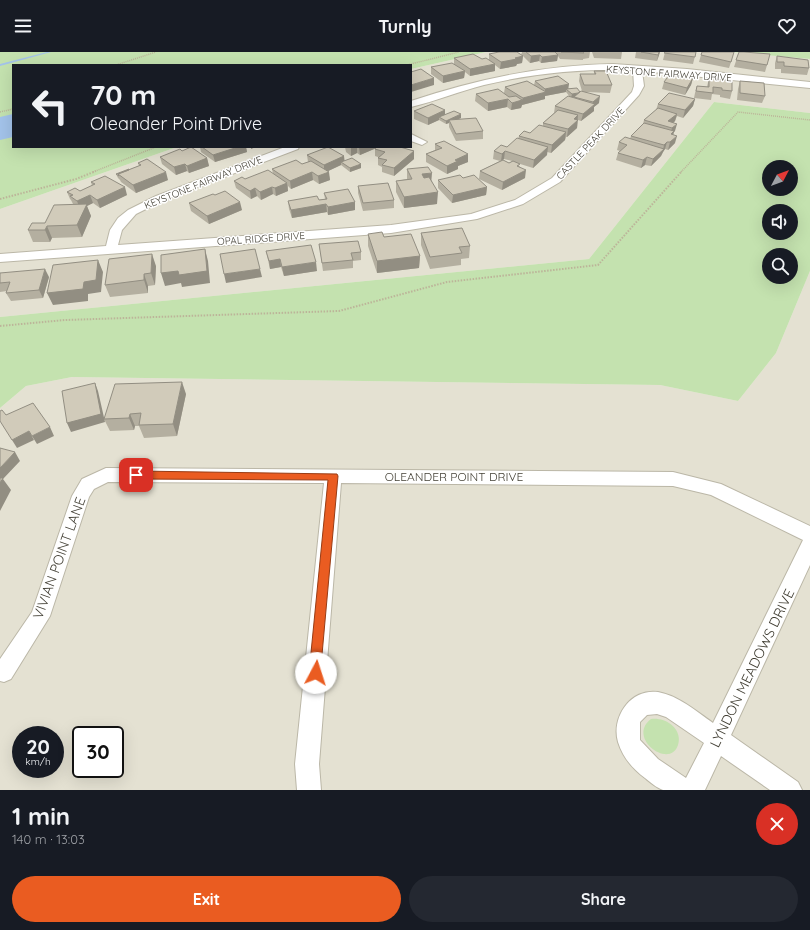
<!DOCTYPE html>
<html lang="en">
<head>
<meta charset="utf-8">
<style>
  :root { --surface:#171b24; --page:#242831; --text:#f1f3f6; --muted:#9ea1a6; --accent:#ea5c21 }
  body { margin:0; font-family:Quicksand,sans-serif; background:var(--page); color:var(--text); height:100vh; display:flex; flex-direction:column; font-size:15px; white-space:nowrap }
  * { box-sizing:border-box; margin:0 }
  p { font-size:13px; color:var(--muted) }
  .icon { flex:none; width:22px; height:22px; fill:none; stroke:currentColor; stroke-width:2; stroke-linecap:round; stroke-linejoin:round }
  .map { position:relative; height:738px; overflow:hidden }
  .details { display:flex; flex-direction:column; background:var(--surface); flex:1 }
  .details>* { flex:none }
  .guide { position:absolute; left:12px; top:12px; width:400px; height:84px; border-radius:0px; box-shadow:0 4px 16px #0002; background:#171b24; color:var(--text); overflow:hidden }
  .needle { width:26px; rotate:49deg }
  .tools { position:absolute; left:762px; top:108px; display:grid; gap:8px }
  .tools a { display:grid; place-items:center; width:36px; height:36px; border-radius:50%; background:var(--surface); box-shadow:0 4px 16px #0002; font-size:20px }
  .speed { position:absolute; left:12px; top:674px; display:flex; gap:8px; font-size:20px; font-weight:700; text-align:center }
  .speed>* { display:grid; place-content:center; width:52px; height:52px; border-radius:50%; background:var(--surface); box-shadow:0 4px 16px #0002; line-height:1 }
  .speed small { font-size:10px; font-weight:400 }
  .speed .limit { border:2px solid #111; border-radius:6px; background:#fff; color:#111 }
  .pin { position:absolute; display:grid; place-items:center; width:34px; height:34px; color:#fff; margin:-17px; border-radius:8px; box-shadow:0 2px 6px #0006 }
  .me { position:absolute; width:44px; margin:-22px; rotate:5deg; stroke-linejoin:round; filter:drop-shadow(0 0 3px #0008) }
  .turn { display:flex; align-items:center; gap:14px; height:84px; padding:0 12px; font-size:18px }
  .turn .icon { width:52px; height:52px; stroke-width:2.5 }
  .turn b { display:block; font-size:28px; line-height:34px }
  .round { display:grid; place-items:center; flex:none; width:42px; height:42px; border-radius:21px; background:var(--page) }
  .head { display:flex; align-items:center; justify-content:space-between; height:68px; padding:0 12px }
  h1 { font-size:24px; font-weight:700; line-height:30px }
  .action { display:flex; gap:8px; margin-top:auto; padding:8px 12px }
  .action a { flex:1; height:46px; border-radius:24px; background:var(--accent); color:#fff; font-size:16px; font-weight:700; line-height:46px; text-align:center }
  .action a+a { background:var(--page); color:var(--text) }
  header { display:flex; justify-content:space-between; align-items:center; height:52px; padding:0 12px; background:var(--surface); font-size:18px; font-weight:700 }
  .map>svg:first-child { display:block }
</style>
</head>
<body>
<header><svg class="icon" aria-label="menu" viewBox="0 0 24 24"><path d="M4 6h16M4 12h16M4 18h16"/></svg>Turnly<svg class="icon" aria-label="heart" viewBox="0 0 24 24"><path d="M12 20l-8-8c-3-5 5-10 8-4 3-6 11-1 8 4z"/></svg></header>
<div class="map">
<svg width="810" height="738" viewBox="0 0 810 738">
  <rect width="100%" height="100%" fill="#f0eee4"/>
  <!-- residential -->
  <path fill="#e4e1d2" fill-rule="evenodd" d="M 486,0 L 731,0 L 810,7 L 810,61 L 714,50 L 589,207 L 0,265 L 0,157 L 177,95 L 411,95 L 411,17 Z
    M 810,219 L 810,738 L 0,738 L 0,356 L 26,334 L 72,325 L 660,333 L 738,349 L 776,301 ZM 21,683 L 55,683 L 55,717 L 21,717 ZM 81,683 L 115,683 L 115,717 L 81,717 Z"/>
  <!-- green -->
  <path fill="#c4e2af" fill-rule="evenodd" d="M 0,0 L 486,0 L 411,17 L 411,13 L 13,13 L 13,95 L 177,95 L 0,157 Z
    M 731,0 L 810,0 L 810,7 Z
    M 714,50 L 810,61 L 810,219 L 776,301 L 738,349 L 660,333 L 72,325 L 26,334 L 0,356 L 0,265 L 589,207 ZM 769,115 L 791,115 L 791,137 L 769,137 ZM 769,159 L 791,159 L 791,181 L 769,181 ZM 769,203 L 791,203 L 791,225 L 769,225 Z
    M 651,667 C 666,665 683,677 678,693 C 670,718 626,686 651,667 Z"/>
  <!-- water -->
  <path fill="#a3c3ea" d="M 13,62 L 13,85 L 0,88 L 0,65 Z"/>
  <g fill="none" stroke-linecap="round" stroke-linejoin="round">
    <!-- stream -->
    <path fill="#a3c3ea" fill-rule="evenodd" d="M 47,0 L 51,0 L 0,14 L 0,12 Z"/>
    <defs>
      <path id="street" d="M 613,12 L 687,17 L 810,30 L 810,36 L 642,19 L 644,34 L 639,43 L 560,130 L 523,152 L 477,167 L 391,181 L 0,210 L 0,202 L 106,194 L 110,178 L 118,166 L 128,158 L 156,144 L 285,95 L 299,95 L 298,97 L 164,148 L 136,162 L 122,178 L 118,193 L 391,173 L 471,162 L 515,148 L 552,126 L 632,40 L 634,34 L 633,18 C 583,17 533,21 484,33 C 460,39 436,49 411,55 L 411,49 C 477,27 543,13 613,12 Z
        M 411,82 L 427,90 L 422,93 L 411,89 Z
        M 106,416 L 673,420 L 721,432 L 810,474 L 810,513 L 731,683 L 798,730 L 802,738 L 770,738 L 721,704 L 705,738 C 694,738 673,738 663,738 C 657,736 650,730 645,726 C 633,717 623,706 618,690 C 611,666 630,636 658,640 C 679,644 696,659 713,671 L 803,488 L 711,443 L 673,434 L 341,431 L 319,712 L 321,738 L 297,738 L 295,712 L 324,431 L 108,430 L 94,437 L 89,445 L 50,564 L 11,627 L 4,630 L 0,629 L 0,607 L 32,560 L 72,444 L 82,427 ZM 657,662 L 666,665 L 704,691 L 686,726 L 658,707 L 640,688 L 640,670 L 647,663 Z"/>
    </defs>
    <!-- street casing -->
    <use href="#street" stroke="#bbb7a7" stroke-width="2"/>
    <!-- path-far1 -->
    <path stroke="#bcb499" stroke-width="1.5" stroke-dasharray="1 1" stroke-linecap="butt" d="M 116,13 L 156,0
      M 407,13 L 459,0
      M 0,60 L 13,57
      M 93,120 L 156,95
      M 681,120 L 738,60 L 810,68"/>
    <!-- path -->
    <path stroke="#bcb499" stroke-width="2" stroke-dasharray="1.5 1.5" stroke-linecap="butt" d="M 0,147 L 76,127 L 96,119
      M 0,274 L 65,268 L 339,259 L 447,230 L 598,213 L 682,119"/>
    <!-- street -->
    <use href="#street" fill="#fff" fill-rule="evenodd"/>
  </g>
  <!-- wall -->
  <path fill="#b4afa0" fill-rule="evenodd" d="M 522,0 L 590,0 L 589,6 L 583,7 L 583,8 L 560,7 L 558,4 L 557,9 L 541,11 L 539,9 L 530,11 L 523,4 L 522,11 L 517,12 L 516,14 L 500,17 L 495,13 L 495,19 L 470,24 L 465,20 L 464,26 L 443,31 L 431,22 L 431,15 L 454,12 L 454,6 L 489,8 L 489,2 L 521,3 Z
    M 592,0 L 622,0 L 621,7 L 594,6 Z
    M 636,0 L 660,0 L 657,9 L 635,6 Z
    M 665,0 L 696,0 L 693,12 L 663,8 Z
    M 739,0 L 767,13 L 765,20 L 734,15 Z
    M 701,3 L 732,7 L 729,16 L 699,10 Z
    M 777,4 L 809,16 L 807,23 L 781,21 L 781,17 L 775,17 L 775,11 Z
    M 594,19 L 612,33 L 610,41 L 586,40 L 599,51 L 594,55 L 594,59 L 581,69 L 578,68 L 577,76 L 567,85 L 566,85 L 565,88 L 551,101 L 547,100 L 547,103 L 533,116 L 517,111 L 520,115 L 525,126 L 502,138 L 479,127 L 480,119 L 500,109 L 493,107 L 494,99 L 507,95 L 518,87 L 519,84 L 530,81 L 543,74 L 543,71 L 554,61 L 555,54 L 570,45 L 566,40 L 545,44 L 545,47 L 522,53 L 521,56 L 511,58 L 507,55 L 488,59 L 475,49 L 476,42 L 504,41 L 505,35 L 534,33 L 535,29 L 580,40 L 582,39 L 579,29 L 580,22 L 594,22 ZM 504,107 L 512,109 L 509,111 L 503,108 Z
    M 693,26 L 691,33 L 685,43 L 662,37 L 664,30 Z
    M 709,26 L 732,39 L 730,47 L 720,45 L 720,43 L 712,42 L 711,48 L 694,46 L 695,41 L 697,34 L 707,35 Z
    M 740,29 L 765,44 L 762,51 L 737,48 L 738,37 Z
    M 695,47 L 693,54 L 683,66 L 677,64 L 675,69 L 673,71 L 675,79 L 674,80 L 673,82 L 675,91 L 668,98 L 665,97 L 663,100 L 661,104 L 651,114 L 645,113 L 641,116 L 616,108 L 618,101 L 620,99 L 617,98 L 619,90 L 630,87 L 631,84 L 643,72 L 644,68 L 656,58 L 658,52 Z
    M 445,58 L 445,63 L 461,66 L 459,67 L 483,79 L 483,87 L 456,89 L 449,75 L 449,71 L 446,72 L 439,68 L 428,73 L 414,67 L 414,59 Z
    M 435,92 L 468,102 L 468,110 L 458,114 L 458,117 L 447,122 L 426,110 L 426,102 L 435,98 Z
    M 200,95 L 246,95 L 247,100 L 215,110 L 201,100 Z
    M 345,95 L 400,95 L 414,99 L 414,107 L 394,124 L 382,120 L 382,115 L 378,113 L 378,105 L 375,104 L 375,97 L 376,96 L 360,103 L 357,101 L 351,104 L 346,100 Z
    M 307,103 L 344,104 L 344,109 L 361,116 L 350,120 L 341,113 L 328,119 L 330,128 L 319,132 L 313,128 L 291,137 L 288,134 L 288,139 L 276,144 L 273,142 L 261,148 L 257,144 L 251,147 L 236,136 L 234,129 L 245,127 L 273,122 L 272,117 L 302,112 L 308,110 Z
    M 160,105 L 207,106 L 209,114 L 189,121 L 187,119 L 176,123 L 162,112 Z
    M 138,111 L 168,128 L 136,141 L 121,130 L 120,128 L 118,126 L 116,122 L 139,114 Z
    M 407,117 L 432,129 L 437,152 L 404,156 L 396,140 L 396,129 L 407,127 Z
    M 463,126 L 487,135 L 486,143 L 452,151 L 438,136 L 438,128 Z
    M 91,130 L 127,143 L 100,156 L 93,151 L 87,154 L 91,164 L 82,185 L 52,186 L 50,190 L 33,190 L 28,178 L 45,171 L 74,153 L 73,152 L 71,148 L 70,147 L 67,140 L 80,139 L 92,134 Z
    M 358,134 L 394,148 L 394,156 L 363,159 L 358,141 Z
    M 324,141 L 355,150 L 355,158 L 328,163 L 327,160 L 292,166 L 289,157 L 288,149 L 319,148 L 325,147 Z
    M 215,143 L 242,158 L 209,172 L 191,159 L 189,151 Z
    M 421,181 L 470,194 L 469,206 L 461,207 L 461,213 L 430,217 L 421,193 Z
    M 368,182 L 384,185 L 420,204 L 419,216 L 377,221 L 368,194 Z
    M 319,192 L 361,200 L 361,208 L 353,209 L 353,216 L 323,219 Z
    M 266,199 L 317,219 L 284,224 L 281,215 L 270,217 Z
    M 156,214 L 155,233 L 148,234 L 148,241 L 110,245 L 105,233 Z
    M 0,221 L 49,225 L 43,246 L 11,249 L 6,241 L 7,239 L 0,240 Z
    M 186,342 L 177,384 L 144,386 L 139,374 L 135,374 L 134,378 L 110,379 L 104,367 Z"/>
  <!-- shaded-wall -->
  <path fill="#928e82" d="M 659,0 L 660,0 L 657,9 L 658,3 Z
    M 540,3 L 539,9 L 530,11 L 531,4 Z
    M 558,3 L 557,9 L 541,11 L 542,5 Z
    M 523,4 L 522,11 L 517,12 L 516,14 L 500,17 L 501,10 L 515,6 Z
    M 495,12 L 495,19 L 470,24 L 470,17 Z
    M 465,19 L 464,26 L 443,31 L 443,24 Z
    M 434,26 L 434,33 L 411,40 L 411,33 Z
    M 693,26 L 691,33 L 685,43 L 687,36 Z
    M 569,32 L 568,39 L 566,37 L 566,40 L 545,44 L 545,47 L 522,53 L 521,56 L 511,58 L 512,51 L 522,48 L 523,46 L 545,40 L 545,37 Z
    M 582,41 L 574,45 L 571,46 L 572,42 Z
    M 600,44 L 599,51 L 594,55 L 594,59 L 581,69 L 583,62 L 593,54 L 593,50 Z
    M 508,47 L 507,55 L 488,59 L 488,51 Z
    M 695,47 L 693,54 L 683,66 L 685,58 Z
    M 445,58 L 445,66 L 439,65 L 439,68 L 428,73 L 428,66 Z
    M 461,62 L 461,66 L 451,70 L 449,68 L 449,71 L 446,72 L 446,69 Z
    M 677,62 L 675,69 L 669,75 L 668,69 Z
    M 578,63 L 577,76 L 567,85 L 568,77 L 574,67 Z
    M 677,72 L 675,79 L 674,80 L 672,87 L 670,83 L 672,76 Z
    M 566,80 L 565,88 L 551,101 L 552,93 Z
    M 677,84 L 675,91 L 668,98 L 670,90 Z
    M 667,90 L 665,97 L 663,100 L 661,104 L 651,114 L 653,107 L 663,98 L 664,93 Z
    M 238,95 L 246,95 L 247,100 L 215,110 L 213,103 Z
    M 251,95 L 256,95 L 251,97 Z
    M 354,95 L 357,95 L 357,101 L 351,104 L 351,96 Z
    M 359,95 L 379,95 L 360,103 Z
    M 548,95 L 547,103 L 533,116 L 534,108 Z
    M 414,99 L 414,107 L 394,124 L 394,116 Z
    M 505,99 L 504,107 L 501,109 L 502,102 Z
    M 468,102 L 468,110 L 458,114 L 458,117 L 447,122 L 447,114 L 455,108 Z
    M 344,104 L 345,112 L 341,110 L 341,113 L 324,121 L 324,113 Z
    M 647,105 L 645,113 L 641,116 L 643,108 Z
    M 207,106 L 209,114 L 189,121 L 187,114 Z
    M 185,112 L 187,119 L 176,123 L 174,115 Z
    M 361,112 L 361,116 L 350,120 L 350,116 Z
    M 526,118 L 525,126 L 502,138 L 503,130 Z
    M 166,120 L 168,128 L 136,141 L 133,133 Z
    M 312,120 L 313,128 L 291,137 L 290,129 Z
    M 329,120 L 330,128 L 319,132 L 318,124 Z
    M 432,121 L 431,133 L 421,134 L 422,122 Z
    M 287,131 L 288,139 L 276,144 L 275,136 Z
    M 125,135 L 127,143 L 100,156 L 97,148 Z
    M 272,135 L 273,142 L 261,148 L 260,140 Z
    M 487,135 L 486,143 L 452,151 L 453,143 Z
    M 255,136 L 257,144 L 251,147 L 250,139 Z
    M 438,140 L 437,152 L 404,156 L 404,145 Z
    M 90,143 L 93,151 L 87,154 L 91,164 L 82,185 L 77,173 L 80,157 L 77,149 Z
    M 240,150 L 242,158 L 209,172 L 207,164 Z
    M 355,150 L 355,158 L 328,163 L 328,155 Z
    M 326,152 L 327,160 L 292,166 L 291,158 Z
    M 47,174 L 52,186 L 50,190 L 45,178 Z
    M 205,197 L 208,209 L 210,231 L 182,235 L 181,231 L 165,234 L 161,221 Z
    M 152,202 L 156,214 L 155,233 L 151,221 Z
    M 420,204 L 419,216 L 377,221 L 377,209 Z
    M 280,207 L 281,215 L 270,217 L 269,209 Z
    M 98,208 L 103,220 L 101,240 L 88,242 L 88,249 L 53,253 L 47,241 L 84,230 Z
    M 316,210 L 317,219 L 284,224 L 282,215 Z
    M 45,217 L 49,225 L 43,246 L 39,238 Z
    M 260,217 L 262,225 L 226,231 L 224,222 Z
    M 144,222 L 148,234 L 148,241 L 144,228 Z
    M 182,330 L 186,342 L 177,384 L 173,372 Z
    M 95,331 L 98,339 L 105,370 L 71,380 L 67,371 Z
    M 130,362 L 135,374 L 134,378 L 129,366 Z
    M 50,375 L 54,384 L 37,392 L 32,384 Z
    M 29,379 L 34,388 L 17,396 L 12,388 Z
    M 15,400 L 20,409 L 3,427 L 11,438 L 0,459 L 0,416 Z"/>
  <!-- building -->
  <path fill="#d1cbba" stroke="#928e82" d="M 499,0 L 517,0 L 523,4 L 515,6 L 517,7 L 501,10 L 489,2 Z
    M 526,0 L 555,0 L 558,3 L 542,5 L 540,3 L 531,4 Z
    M 561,0 L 583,0 L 584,1 Z
    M 641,0 L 659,0 L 658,3 Z
    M 665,0 L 696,0 L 695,5 L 664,1 Z
    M 702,0 L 734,0 L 731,10 L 701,3 Z
    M 739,0 L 744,0 L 770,2 L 767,13 L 736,8 Z
    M 473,2 L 482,7 L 486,6 L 495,12 L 470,17 L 454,6 Z
    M 777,4 L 808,8 L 809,16 L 784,14 L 784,10 L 777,10 Z
    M 452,11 L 465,19 L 443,24 L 431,15 Z
    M 421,17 L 434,26 L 411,33 L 411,20 Z
    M 594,19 L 606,19 L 612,33 L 584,33 L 580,22 L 596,22 Z
    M 670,22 L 693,26 L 687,36 L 664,30 Z
    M 558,24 L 569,32 L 545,37 L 535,29 Z
    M 709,26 L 732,29 L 732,39 L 722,38 L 722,36 L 713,35 L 713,41 L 696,39 L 697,34 L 709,35 Z
    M 527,29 L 546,40 L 523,46 L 505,35 Z
    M 740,29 L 764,31 L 765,44 L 740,41 Z
    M 577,36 L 580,40 L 578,41 L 572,42 L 566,37 Z
    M 498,37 L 509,45 L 516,44 L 522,48 L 512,51 L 508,47 L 488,51 L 476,42 Z
    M 581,39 L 600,44 L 593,50 L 574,45 Z
    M 669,41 L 695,47 L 685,58 L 658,52 Z
    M 568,44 L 595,52 L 583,62 L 555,54 Z
    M 432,52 L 445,58 L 428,66 L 414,59 Z
    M 658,56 L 677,62 L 668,69 L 677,72 L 672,76 L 644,68 Z
    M 558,58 L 578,63 L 574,67 L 578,68 L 568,77 L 543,71 Z
    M 454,59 L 461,62 L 446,69 L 439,65 Z
    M 476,66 L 483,79 L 456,82 L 449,68 Z
    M 644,71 L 674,79 L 671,82 L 677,84 L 670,90 L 667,90 L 664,93 L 631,84 Z
    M 539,73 L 566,80 L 552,93 L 519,84 L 524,79 L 530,81 Z
    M 625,85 L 664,97 L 653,107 L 647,105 L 643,108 L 618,101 L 627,93 L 619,90 Z
    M 517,86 L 548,95 L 534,108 L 505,99 L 502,102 L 494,99 L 501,93 L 507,95 Z
    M 444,89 L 468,102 L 455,108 L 458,109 L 447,114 L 426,102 L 442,96 L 435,92 Z
    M 191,95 L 207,106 L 187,114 L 185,112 L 174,115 L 160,105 L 180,97 L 182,99 Z
    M 202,95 L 238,95 L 213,103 Z
    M 328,95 L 344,104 L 324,113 L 307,103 Z
    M 377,95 L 400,95 L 414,99 L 394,116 L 382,113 L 387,108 L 378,106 L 385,100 L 375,97 Z
    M 352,106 L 361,112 L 350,116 L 341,110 Z
    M 147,107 L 166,120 L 133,133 L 118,122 L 141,113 L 138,111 Z
    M 296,108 L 302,112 L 311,109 L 329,120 L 318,124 L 312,120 L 290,129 L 272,117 Z
    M 503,108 L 509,111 L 513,109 L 520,112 L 517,114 L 526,118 L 503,130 L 480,119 Z
    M 428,115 L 432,121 L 422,122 L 424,126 L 429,125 L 438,140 L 404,145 L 396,129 L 412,127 L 407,117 Z
    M 129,117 L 129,118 L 118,122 L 119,124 L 116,122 Z
    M 268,118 L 287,131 L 275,136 L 272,135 L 260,140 L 255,136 L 250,139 L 234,129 L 242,125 L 245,127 Z
    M 460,123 L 463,126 L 474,123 L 487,135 L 453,143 L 438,128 Z
    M 105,124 L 125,135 L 97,148 L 90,143 L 77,149 L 70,144 L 73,143 L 67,140 L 75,136 L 80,139 L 95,132 L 91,130 Z
    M 388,131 L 394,148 L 363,151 L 358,134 Z
    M 348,137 L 355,150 L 328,155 L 326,152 L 291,158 L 288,149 L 317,144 L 319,148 L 327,147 L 324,141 Z
    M 225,139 L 240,150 L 207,164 L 189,151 L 213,142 L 215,143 Z
    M 87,152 L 77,173 L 47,174 L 45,178 L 28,178 L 32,171 L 45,171 L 54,153 Z
    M 462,176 L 470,194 L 459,195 L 462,201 L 430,205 L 421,181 Z
    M 382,180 L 384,185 L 411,182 L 420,204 L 377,209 L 368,182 Z
    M 358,189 L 361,200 L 351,201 L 353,208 L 322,211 L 319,192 Z
    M 311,193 L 316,210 L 282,215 L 280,207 L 269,209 L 266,199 Z
    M 205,197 L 207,219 L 179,223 L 178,219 L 161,221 L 161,203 Z
    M 255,197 L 260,217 L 224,222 L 220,202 Z
    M 152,202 L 151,221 L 144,222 L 144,228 L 105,233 L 109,207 Z
    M 98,208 L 96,228 L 84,230 L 83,237 L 47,241 L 53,213 Z
    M 45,217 L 39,238 L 6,241 L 10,230 L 0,231 L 0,221 Z
    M 182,330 L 173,372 L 139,373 L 141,361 L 130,362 L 129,366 L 104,367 L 115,332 Z
    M 95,331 L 101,362 L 67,371 L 62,339 Z
    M 33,351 L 50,375 L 32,384 L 29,379 L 12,388 L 0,369 L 0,359 L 2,358 L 6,363 Z
    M 0,396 L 15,400 L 0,416 Z
    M 0,426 L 3,426 L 0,431 Z"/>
  <!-- route -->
  <path fill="#ea5c21" stroke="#983c15" d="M 136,419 L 337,422 L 338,424 L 320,625 L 316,627 L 311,625 L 309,621 L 328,428 L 136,427 L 132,423 Z"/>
  <g text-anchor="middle" stroke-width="3" stroke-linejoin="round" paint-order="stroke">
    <!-- far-street labels -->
    <g font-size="10" fill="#423f34" stroke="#fff">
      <text transform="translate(669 21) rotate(4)" y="4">KEYSTONE FAIRWAY DRIVE</text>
      <text transform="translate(590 91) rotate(-47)" y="4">CASTLE PEAK DRIVE</text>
      <text transform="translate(203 130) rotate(-22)" y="4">KEYSTONE FAIRWAY DRIVE</text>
      <text transform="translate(261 186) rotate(-4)" y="4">OPAL RIDGE DRIVE</text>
    </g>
    <!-- street labels -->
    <g font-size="12" fill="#423f34" stroke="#fff">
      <text x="454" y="429">OLEANDER POINT DRIVE</text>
    </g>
    <!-- near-street labels -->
    <g font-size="14" fill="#423f34" stroke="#fff">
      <text transform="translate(59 506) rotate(-70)" y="5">VIVIAN POINT LANE</text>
      <text transform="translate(752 616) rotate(-64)" y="5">LYNDON MEADOWS DRIVE</text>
    </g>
  </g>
</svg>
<div class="tools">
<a><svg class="needle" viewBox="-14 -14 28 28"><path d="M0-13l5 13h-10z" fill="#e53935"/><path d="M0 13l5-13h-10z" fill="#9ea1a6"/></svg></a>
<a><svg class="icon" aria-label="sound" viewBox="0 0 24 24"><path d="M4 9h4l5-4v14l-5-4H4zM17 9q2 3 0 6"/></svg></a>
<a><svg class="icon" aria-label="search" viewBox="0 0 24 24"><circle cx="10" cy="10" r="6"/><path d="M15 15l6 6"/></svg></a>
</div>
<div class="speed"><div>20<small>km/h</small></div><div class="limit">30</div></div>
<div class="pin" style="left:136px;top:423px;background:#d93025"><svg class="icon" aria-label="arrive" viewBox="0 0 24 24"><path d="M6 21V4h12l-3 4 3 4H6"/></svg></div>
<svg class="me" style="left:316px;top:621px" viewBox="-20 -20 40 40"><circle r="19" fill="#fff"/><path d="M0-13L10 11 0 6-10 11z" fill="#ea5c21"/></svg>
<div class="guide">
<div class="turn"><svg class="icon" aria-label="left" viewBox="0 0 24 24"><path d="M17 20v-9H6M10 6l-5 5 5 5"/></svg><div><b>70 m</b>Oleander Point Drive</div></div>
</div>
</div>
<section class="details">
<div class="head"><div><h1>1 min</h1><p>140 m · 13:03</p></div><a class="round" style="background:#d93025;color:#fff"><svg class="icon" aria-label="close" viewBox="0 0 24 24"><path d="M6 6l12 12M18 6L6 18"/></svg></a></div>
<div class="action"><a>Exit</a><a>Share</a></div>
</section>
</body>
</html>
